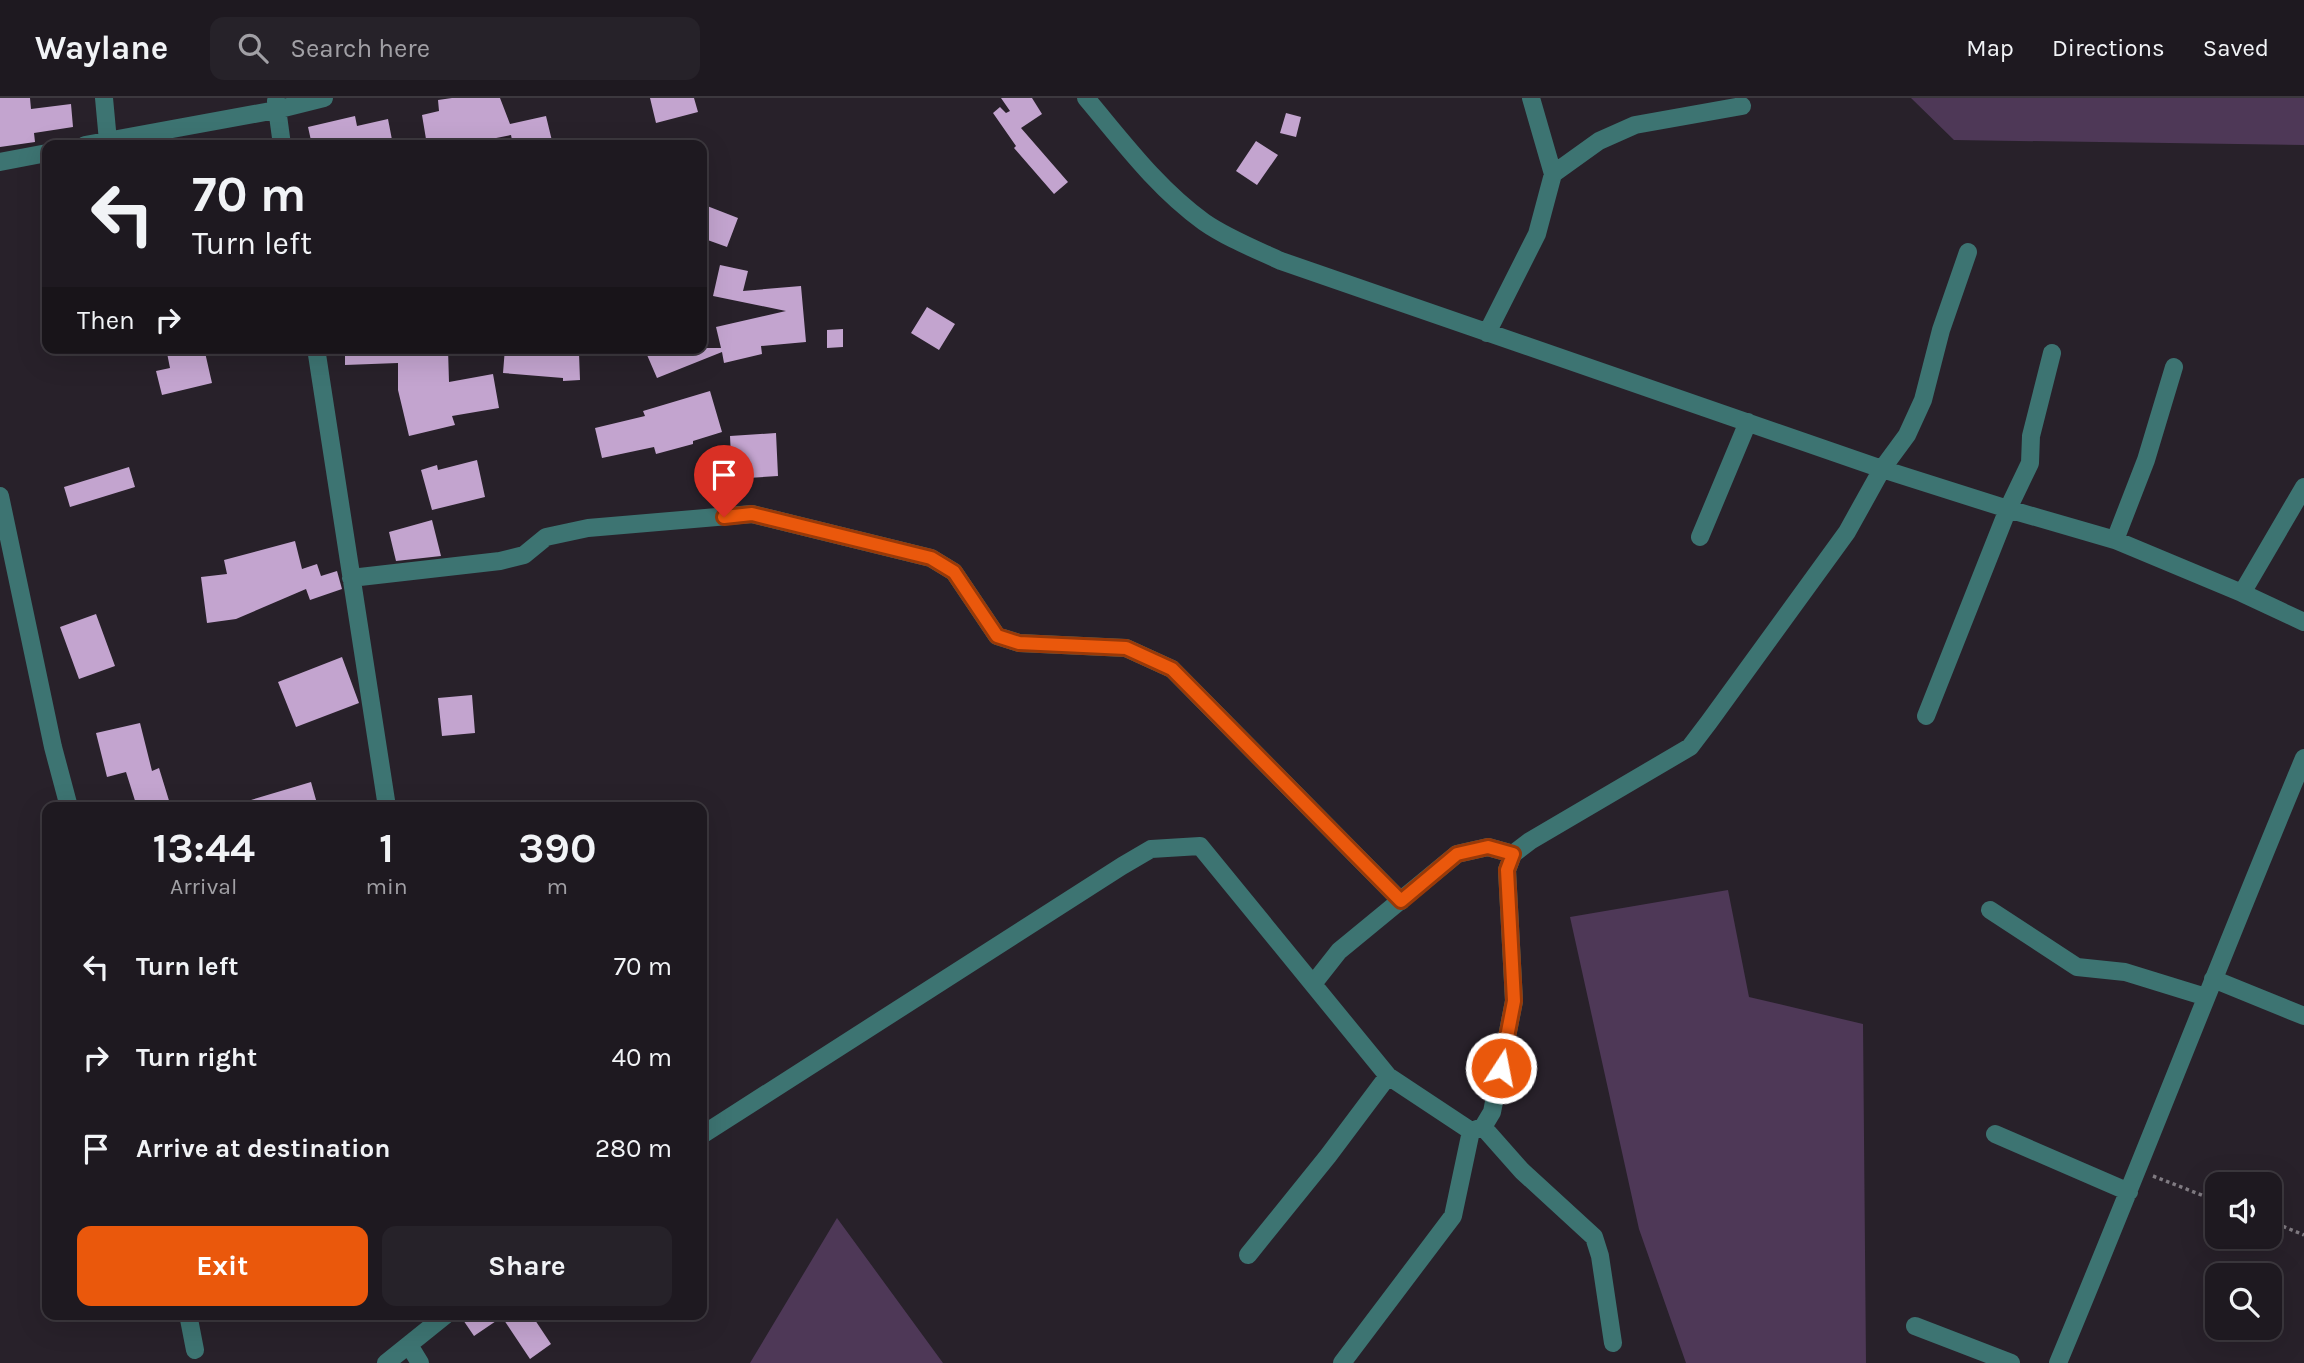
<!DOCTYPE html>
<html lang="en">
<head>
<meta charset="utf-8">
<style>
  :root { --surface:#1e1920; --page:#262229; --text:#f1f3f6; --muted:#a1a0a5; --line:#3c383e; --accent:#ea580c }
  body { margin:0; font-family:Karla,sans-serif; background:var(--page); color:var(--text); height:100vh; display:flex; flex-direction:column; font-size:26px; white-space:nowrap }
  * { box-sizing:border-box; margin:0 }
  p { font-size:23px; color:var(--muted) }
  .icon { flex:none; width:38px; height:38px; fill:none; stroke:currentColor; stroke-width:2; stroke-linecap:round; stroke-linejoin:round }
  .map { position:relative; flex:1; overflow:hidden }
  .sheet { position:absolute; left:42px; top:704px; width:665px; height:518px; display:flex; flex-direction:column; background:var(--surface); border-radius:14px; box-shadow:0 7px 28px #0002,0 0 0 2px var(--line) }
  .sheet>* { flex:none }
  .banner { position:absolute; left:42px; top:42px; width:665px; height:214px; border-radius:14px; box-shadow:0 7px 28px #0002,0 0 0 2px var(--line); background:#1e1920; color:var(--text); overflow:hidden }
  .fabs { position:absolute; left:2205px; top:1074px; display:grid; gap:14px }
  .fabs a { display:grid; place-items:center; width:77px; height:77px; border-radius:14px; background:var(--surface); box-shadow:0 7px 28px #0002,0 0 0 2px var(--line); font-size:35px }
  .pin { position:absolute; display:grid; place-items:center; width:60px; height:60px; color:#fff; margin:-72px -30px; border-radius:50% 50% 50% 0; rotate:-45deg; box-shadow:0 0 7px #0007 }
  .pin .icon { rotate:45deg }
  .me { position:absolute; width:77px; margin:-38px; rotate:11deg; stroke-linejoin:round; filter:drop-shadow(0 0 5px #0008) }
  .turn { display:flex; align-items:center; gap:24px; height:147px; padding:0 35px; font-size:32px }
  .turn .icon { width:91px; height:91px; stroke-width:2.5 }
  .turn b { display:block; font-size:49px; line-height:60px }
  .then { display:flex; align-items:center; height:66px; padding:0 35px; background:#0003; gap:14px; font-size:26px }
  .eta { display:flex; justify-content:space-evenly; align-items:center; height:119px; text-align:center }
  .eta b { font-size:42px; font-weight:700; line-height:49px }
  .button { display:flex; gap:14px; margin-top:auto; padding:14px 35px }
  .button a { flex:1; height:80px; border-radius:14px; background:var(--accent); color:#fff; font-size:28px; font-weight:700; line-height:80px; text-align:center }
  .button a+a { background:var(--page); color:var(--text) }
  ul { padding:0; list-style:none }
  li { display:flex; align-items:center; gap:21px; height:91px; padding:0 35px }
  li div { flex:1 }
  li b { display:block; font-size:26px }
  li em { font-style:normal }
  header { display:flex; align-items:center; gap:42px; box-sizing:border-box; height:98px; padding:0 35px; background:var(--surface); border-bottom:2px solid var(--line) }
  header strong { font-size:33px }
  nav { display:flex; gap:38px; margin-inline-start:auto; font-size:24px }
  .search { width:490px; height:63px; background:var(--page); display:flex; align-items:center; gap:18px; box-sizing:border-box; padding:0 24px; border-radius:14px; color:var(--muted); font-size:26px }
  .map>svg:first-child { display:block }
</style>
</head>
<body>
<header>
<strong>Waylane</strong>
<div class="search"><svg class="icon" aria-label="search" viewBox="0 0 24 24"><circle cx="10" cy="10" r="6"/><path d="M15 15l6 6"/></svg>Search here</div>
<nav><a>Map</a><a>Directions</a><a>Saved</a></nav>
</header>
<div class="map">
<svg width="2304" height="1265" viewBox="0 0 2304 1265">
  <rect width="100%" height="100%" fill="#28212a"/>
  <!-- green -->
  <path fill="#4e3857" d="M 1911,0 L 2304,0 L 2304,47 L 1954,42 Z
    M 1728,792 L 1749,899 L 1863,926 L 1866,1265 L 1686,1265 L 1639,1131 L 1570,819 Z
    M 837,1120 L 943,1265 L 750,1265 Z"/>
  <!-- building -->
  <path fill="#c3a4cf" d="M 0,0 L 30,0 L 31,11 L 71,6 L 73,29 L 34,35 L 35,44 L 0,49 Z
    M 452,0 L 500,0 L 510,26 L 546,18 L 553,47 L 513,47 L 511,37 L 461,47 L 427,47 L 422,17 L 439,13 L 438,2 Z
    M 650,0 L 694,0 L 698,14 L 656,25 Z
    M 1001,0 L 1032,0 L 1042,16 L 1021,30 L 1068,84 L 1054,96 L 1014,50 L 1016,48 L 993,15 L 1000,9 L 1006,15 L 1010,13 Z
    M 1286,15 L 1301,19 L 1296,39 L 1280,35 Z
    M 355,18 L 357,28 L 388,21 L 393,47 L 312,47 L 308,29 Z
    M 1256,43 L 1278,57 L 1257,87 L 1236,73 Z
    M 702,106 L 738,120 L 727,149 L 702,140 Z
    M 720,167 L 748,173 L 743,193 L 801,188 L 806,244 L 761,248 L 762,256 L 724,265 L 722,254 L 657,280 L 644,250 L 721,250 L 716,229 L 786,213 L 713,198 Z
    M 927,209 L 955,226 L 939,252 L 911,235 Z
    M 843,231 L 843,249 L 827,250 L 827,232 Z
    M 166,250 L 204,250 L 212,285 L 162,297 L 156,273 L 170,270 Z
    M 345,250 L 448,251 L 449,284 L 493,276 L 499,310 L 452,318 L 455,327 L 409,338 L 398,292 L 398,265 L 345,267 Z
    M 505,250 L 558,250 L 557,256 L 579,255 L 580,282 L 563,283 L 563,280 L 503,275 Z
    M 710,293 L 722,334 L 693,343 L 693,346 L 656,356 L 654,349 L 602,360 L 595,330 L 645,318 L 643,313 Z
    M 776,335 L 778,378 L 732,381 L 730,338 Z
    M 477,362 L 485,399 L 432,412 L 421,372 L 437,367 L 438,372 Z
    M 129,369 L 135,389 L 70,409 L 64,389 Z
    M 432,422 L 441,458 L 396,463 L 389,434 Z
    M 295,443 L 302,471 L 317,466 L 321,478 L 337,473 L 342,491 L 310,502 L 306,491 L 236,521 L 207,525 L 201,479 L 227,476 L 224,462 Z
    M 96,516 L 115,568 L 79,581 L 60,529 Z
    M 342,559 L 359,605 L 296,629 L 278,584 Z
    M 472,597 L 475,635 L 442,638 L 438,600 Z
    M 140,625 L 152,673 L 159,670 L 171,709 L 137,709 L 126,674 L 107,679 L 96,635 Z
    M 311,684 L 318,709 L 242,709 L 241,705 Z
    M 459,1216 L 531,1216 L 551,1246 L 530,1261 L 502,1219 L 474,1238 Z"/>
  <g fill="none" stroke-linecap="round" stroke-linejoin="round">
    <!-- path -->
    <path stroke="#807b82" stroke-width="3.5" stroke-dasharray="3.5 3.5" stroke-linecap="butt" d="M 2153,1078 L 2217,1103
      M 2270,1123 L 2304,1137"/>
    <!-- minor -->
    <path stroke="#3d7472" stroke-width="18" d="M 104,0 L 108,43
      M 1086,0 C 1123,44 1157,90 1204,124 C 1227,140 1255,151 1281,163 L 1882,371 L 2008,411 L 2115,442 L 2242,495 L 2304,524
      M 276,3 L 282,47
      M 85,47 L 276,12 L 324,0
      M 0,64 L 47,55
      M 1553,76 L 1599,43 L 1635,27 L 1742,8
      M 1487,235 L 1537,136 L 1553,76 L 1531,0
      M 316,250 L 387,709
      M 0,398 L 53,649 L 69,709
      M 1700,439 L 1748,324
      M 2115,442 L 2146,362 L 2174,269
      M 351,480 L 500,463 L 524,457 L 546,439 L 588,430 L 752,416 L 931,460 L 954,474 L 997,538 L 1019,545 L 1126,550 L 1172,571 L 1401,803
      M 2242,495 L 2304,389
      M 1926,618 L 2008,411 L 2030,365 L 2031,338 L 2052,255
      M 1990,812 L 2077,869 L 2125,874 L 2206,899
      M 2213,881 L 2304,918
      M 1313,886 L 1339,853 L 1457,756 L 1488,749 L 1513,756
      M 1483,1029 L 1522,1073 L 1594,1139 L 1600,1158 L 1613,1245
      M 1995,1036 L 2129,1094
      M 702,1037 L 1122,768 L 1151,751 L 1200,748 L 1388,978 L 1471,1033 L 1483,1029 L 1492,1014 L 1514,903 L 1507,772 L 1513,756 L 1530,743 L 1690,649 L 1709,624 L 1847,434 L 1882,371 L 1907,337 L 1923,302 L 1941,232 L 1968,154
      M 1248,1157 L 1328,1058 L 1388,978
      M 188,1216 L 195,1252
      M 1915,1228 L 2011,1265
      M 409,1247 L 420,1265
      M 386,1265 L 447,1216
      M 1342,1265 L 1453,1118 L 1471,1033
      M 2058,1265 C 2142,1064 2220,861 2304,660"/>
  </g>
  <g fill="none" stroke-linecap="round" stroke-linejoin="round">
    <defs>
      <path id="route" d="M 724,419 L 752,416 L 931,460 L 954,474 L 997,538 L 1019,545 L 1126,550 L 1172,571 L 1401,803 L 1457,756 L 1488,749 L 1513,756 L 1507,772 L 1514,903 L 1501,970"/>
    </defs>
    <!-- route casing -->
    <use href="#route" stroke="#983908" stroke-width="18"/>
    <!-- route -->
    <use href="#route" stroke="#ea580c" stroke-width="12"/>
  </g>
</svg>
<div class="fabs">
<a><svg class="icon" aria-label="sound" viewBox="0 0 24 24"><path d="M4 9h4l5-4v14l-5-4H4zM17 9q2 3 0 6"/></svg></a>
<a><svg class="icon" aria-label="search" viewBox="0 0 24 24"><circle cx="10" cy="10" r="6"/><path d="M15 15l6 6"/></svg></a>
</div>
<div class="pin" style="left:724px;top:419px;background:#d93025"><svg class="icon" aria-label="arrive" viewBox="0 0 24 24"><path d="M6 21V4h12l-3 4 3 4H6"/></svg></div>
<svg class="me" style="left:1501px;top:970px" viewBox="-20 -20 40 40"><circle r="17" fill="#ea580c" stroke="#fff" stroke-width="3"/><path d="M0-11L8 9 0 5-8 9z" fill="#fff"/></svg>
<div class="banner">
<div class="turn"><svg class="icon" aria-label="left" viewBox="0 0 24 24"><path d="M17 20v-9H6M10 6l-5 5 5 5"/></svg><div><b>70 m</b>Turn left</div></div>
<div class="then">Then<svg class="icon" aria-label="right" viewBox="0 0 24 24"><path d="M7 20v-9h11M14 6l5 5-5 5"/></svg></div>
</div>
<section class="sheet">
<div class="eta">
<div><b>13:44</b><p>Arrival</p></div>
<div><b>1</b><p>min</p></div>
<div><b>390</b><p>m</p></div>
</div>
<ul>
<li><svg class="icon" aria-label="left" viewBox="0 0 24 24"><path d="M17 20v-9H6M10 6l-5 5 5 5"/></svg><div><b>Turn left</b></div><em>70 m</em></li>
<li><svg class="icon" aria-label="right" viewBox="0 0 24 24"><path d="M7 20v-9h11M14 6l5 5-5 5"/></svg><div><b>Turn right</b></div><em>40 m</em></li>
<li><svg class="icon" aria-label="arrive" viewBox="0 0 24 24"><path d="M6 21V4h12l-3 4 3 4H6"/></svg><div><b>Arrive at destination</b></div><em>280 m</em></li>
</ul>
<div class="button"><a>Exit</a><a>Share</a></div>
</section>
</div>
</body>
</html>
